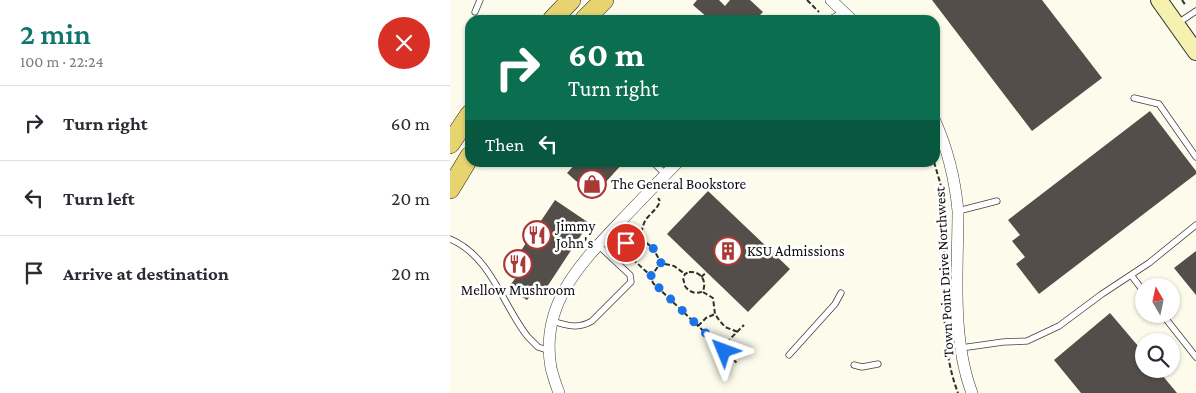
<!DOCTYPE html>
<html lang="en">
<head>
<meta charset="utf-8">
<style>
  :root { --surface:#fff; --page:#f7f7f7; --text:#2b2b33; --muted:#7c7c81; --line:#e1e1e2; --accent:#0f766e }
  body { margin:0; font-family:"Crimson Pro",serif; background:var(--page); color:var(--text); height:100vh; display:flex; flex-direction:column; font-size:19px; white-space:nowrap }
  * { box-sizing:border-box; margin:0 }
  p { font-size:16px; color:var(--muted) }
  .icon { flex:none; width:28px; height:28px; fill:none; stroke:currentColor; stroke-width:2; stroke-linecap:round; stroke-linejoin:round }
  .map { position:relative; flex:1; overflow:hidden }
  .details { display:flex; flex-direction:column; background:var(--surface); width:450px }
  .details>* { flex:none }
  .top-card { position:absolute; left:15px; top:15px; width:475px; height:152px; border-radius:15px; box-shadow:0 1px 4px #0004; background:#0b6e4f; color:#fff; overflow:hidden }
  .needle { width:32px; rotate:351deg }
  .controls { position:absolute; left:685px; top:278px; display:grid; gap:10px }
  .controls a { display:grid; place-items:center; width:45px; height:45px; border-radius:50%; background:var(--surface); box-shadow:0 1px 4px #0004; font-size:25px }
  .pin { position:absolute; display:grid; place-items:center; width:42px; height:42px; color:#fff; margin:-21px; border:2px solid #fff; border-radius:50%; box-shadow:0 1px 5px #0007 }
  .me { position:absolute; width:55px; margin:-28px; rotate:314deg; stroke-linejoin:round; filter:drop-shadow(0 0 4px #0008) }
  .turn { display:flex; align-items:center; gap:18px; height:105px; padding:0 20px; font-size:22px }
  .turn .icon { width:65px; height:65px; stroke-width:2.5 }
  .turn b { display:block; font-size:35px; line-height:42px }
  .then { display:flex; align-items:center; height:48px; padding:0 20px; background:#0003; gap:10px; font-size:19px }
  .round { display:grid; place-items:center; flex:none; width:52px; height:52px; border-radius:26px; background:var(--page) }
  .overview { display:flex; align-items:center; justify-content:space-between; height:85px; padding:0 20px }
  h1 { font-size:30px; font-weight:600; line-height:38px; color:var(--accent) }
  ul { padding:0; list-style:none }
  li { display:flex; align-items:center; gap:15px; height:75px; padding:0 20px; border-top:1px solid var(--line) }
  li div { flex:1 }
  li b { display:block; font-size:19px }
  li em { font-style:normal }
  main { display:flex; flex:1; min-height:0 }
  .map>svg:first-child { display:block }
</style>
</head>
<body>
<main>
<section class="details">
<div class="overview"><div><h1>2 min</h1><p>100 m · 22:24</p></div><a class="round" style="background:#d93025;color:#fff"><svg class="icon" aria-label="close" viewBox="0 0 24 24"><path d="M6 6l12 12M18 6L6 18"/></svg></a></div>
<ul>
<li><svg class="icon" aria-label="right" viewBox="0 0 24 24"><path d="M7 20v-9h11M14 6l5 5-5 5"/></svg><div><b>Turn right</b></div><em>60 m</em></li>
<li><svg class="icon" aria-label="left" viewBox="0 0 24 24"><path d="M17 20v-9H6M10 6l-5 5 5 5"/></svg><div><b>Turn left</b></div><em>20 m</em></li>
<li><svg class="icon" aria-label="arrive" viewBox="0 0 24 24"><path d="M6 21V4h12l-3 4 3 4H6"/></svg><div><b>Arrive at destination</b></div><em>20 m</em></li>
</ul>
</section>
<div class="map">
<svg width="746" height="393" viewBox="0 0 746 393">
  <rect width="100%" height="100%" fill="#fdfbec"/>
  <!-- building -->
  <path fill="#534e49" d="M 247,0 L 269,0 L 275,6 L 280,0 L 300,0 L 313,12 L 305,20 L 256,20 L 258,18 L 243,5 Z
    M 482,0 L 592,0 L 652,78 L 582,131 Z
    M 700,111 L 746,171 L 746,174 L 589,294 L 566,264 L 575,257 L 562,241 L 570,235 L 558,220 Z
    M 127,162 L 174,162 L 143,196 L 117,173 Z
    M 258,191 L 340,269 L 298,312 L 217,234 Z
    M 105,200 L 139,223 L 93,293 L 86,288 L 77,300 L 58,288 L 67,276 L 58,270 Z
    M 746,251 L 746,295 L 724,268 Z
    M 660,313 L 694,353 L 694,369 L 707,369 L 727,393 L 631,393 L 604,360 Z"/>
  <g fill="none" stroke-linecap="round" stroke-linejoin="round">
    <defs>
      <path id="lane" d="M 25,12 L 30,0
        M 728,23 L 746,11
        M 684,98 L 709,104 L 746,157
        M 203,162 L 216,175
        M 508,211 L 547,201
        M 0,239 C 41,256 53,306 78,337 L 88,347 L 100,351
        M 681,275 L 694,292
        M 712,314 L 746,357
        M 103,321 C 117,326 129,329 142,321 L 181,282 L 180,275 L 148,245
        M 511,348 L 553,342 L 577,341 L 609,326 L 652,294 L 699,263 L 746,225
        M 339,355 L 385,304 L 391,293
        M 404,365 L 412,367 L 428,364"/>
      <path id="street" d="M 381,0 L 402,20
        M 384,20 L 395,14
        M 485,121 C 498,150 505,179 508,211 C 508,269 501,338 522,393
        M 109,393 C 106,385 103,376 101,368 C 90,306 128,266 167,225 C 187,204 207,183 228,162"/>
      <path id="secondary" d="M 709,0 L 746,52"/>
      <path id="primary" d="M 102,20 L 121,0
        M 134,20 L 154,0
        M 0,144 L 20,114
        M 0,189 L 20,156"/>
    </defs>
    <!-- lane casing -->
    <use href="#lane" stroke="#3f3f3f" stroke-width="7"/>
    <!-- street casing -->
    <use href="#street" stroke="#3f3f3f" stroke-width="12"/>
    <!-- secondary casing -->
    <use href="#secondary" stroke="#2e2e2e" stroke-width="18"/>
    <!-- primary casing -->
    <use href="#primary" stroke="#1d1d1d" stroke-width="20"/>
    <!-- path -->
    <path stroke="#2e2e2e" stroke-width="2" stroke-dasharray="5 2.5" stroke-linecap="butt" d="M 357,0 L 369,12
      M 732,0 L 736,6
      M 484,162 C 488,176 493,190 494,203 C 498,267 485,332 508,393
      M 190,238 L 203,248 L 211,263 L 224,266 L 235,274
      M 168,239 L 172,242 C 196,248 188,229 197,218 C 202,212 208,208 210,201 L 208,198
      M 177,254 L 200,275 L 203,283 L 288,364
      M 239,272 C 251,271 257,281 253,291 C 246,295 239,292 235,286 L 233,278 L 235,274 Z
      M 200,277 L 211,263
      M 251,277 L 257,272
      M 253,292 L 263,298 L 265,314 L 269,320 L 275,327 L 288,332
      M 248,326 L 256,318 L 265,314
      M 271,348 L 294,325"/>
    <!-- lane -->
    <use href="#lane" stroke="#fff" stroke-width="5.5"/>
    <!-- street -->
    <use href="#street" stroke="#fff" stroke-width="11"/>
    <!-- secondary -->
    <use href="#secondary" stroke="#f5f2af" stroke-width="16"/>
    <!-- primary -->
    <use href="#primary" stroke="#e8d371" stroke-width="19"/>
  </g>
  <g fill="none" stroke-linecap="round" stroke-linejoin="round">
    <!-- route -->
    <path stroke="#1a73e8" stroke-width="9" stroke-dasharray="0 16.2" d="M 176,243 L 187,241 L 190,238 L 203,248 L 211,263 L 200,277 L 201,280 L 274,351"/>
  </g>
  <!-- icons -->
  <defs>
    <symbol id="shop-ring" viewBox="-11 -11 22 22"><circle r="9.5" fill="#fff" stroke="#aa3835" stroke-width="1.5"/><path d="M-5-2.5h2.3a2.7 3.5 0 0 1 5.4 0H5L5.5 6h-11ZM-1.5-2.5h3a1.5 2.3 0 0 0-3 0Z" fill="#aa3835"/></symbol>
    <symbol id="restaurant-ring" viewBox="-11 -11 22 22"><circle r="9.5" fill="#fff" stroke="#aa3835" stroke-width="1.5"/><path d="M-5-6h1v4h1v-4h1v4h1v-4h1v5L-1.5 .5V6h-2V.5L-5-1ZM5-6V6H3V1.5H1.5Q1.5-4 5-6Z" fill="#aa3835"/></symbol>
    <symbol id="building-ring" viewBox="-11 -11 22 22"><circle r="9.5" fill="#fff" stroke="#aa3835" stroke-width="1.5"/><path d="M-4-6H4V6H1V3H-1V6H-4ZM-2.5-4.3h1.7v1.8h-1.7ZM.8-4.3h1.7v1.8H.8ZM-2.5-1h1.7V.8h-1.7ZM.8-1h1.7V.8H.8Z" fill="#aa3835"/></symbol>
  </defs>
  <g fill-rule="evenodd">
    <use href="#shop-ring" x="126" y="168" width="32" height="32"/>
    <use href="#restaurant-ring" x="71" y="219" width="32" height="32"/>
    <use href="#building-ring" x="262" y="235" width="32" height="32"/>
    <use href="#restaurant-ring" x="52" y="248" width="32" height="32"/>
  </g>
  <g text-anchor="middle" stroke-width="5" stroke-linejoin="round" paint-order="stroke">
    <!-- poi labels -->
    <g font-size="15" fill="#0c0c0c" stroke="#fff" text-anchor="start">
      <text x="161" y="189">The General Bookstore</text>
      <text x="106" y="231">Jimmy<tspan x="106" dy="17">John's</tspan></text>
      <text x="297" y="256">KSU Admissions</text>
      <text x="68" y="295" text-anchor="middle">Mellow Mushroom</text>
    </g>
    <!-- street labels -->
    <g font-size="15" fill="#0c0c0c" stroke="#fff">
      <text transform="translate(494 272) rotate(-93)" y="5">Town Point Drive Northwest</text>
    </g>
  </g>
</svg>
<div class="controls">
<a><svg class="needle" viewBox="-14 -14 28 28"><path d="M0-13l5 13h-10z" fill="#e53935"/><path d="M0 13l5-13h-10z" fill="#7c7c81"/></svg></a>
<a><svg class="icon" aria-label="search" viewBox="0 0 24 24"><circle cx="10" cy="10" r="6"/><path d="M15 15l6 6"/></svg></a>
</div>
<div class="pin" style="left:176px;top:243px;background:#d93025"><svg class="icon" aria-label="arrive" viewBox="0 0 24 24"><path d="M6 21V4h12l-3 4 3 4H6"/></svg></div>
<svg class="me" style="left:274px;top:351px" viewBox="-20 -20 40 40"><path d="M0-17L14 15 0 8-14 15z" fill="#1a73e8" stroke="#fff" stroke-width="4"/></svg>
<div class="top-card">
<div class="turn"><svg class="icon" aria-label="right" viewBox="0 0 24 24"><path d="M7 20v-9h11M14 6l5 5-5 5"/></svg><div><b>60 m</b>Turn right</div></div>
<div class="then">Then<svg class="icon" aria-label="left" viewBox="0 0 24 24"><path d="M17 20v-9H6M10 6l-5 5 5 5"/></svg></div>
</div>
</div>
</main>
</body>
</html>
